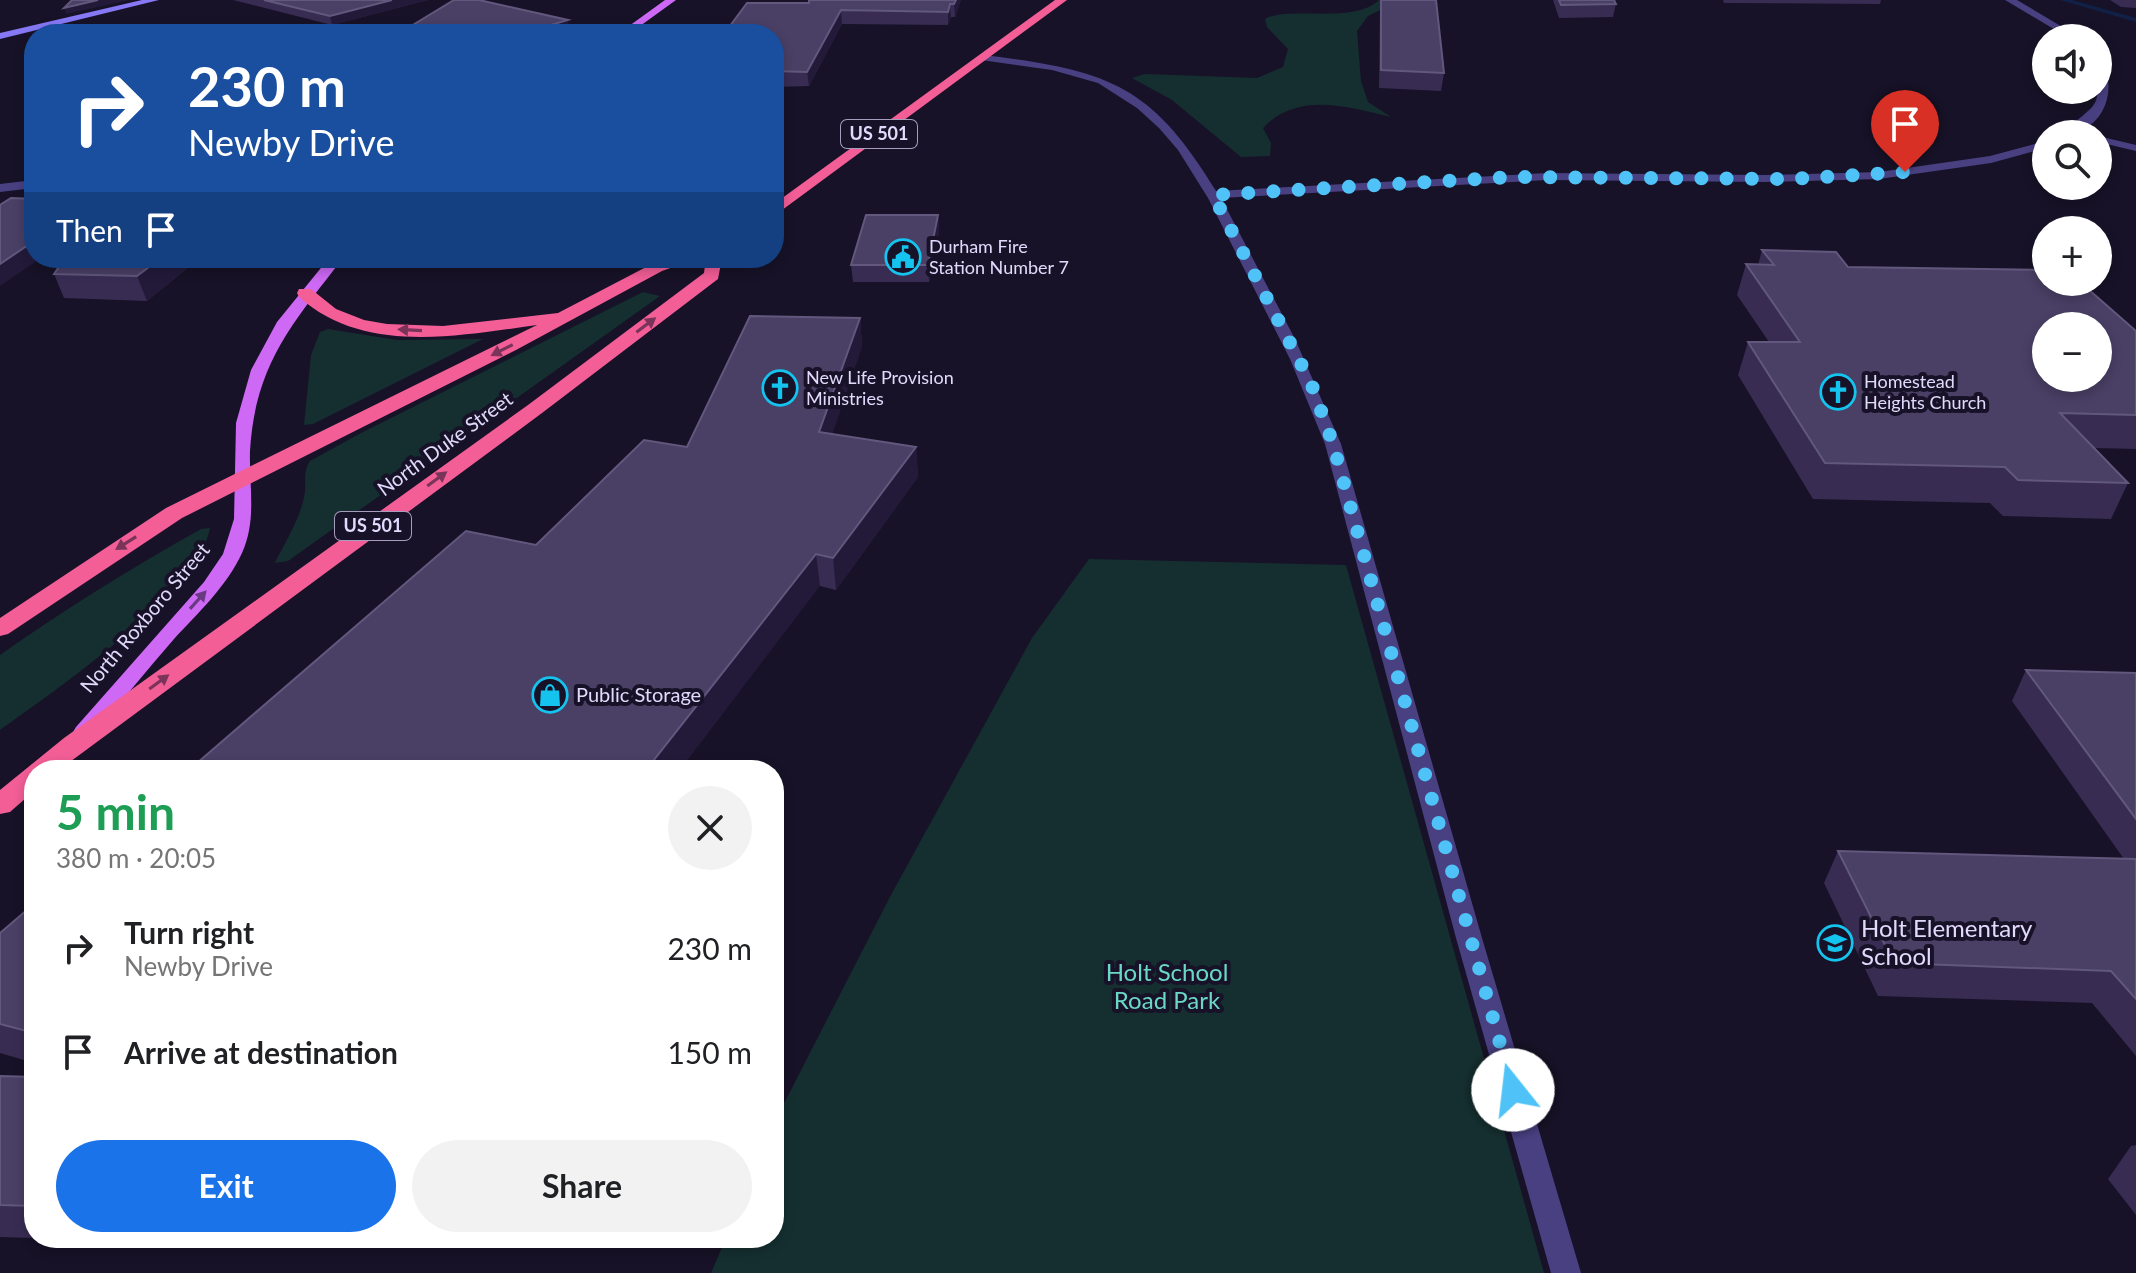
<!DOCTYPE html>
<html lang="en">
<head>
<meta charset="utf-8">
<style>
  :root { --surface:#fff; --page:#f2f2f2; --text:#202124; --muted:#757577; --accent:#1a73e8 }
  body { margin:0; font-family:Lato,sans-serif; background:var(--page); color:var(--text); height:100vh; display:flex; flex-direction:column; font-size:30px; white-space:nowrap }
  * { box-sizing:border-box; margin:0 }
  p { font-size:26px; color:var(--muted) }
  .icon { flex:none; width:44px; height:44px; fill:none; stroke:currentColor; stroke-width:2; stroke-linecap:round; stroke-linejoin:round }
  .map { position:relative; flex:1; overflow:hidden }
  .side { position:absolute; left:24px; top:760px; width:760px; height:488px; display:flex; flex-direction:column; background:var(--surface); border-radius:32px; box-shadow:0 4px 12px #0003 }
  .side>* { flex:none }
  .guide { position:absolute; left:24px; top:24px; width:760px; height:244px; border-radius:32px; box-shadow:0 4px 12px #0003; background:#1a4fa0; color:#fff; overflow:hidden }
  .fabs { position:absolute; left:2032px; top:24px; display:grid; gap:16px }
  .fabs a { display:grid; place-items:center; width:80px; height:80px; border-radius:50%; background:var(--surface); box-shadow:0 4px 12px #0003; font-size:40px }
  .pin { position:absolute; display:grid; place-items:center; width:68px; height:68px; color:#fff; margin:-82px -34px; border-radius:50% 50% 50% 0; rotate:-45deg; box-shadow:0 0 8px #0007 }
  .pin .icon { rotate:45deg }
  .me { position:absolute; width:88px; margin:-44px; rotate:344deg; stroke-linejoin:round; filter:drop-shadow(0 0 6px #0008) }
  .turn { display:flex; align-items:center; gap:28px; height:168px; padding:0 32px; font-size:36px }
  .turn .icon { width:104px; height:104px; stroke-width:2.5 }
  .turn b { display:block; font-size:56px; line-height:68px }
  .then { display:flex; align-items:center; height:76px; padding:0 32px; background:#0003; gap:16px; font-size:30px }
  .round { display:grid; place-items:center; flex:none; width:84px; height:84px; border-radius:42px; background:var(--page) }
  .headline { display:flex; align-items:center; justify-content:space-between; height:136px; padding:0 32px }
  h1 { font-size:48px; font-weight:700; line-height:60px; color:#1e9e55 }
  .action { display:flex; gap:16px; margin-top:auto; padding:16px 32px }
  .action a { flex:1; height:92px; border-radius:48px; background:var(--accent); color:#fff; font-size:32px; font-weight:700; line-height:92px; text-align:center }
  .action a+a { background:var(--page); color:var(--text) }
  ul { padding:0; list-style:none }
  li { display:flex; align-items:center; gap:24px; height:104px; padding:0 32px }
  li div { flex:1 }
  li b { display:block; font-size:30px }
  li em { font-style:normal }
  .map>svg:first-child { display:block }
</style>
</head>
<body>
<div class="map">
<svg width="2136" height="1273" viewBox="0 0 2136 1273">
  <rect width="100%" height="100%" fill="#171227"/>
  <!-- green -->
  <path fill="#152f30" d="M 1379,0 L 1401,0 L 1368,16 L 1357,31 L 1361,81 L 1368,102 L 1391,117 C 1348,107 1298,91 1263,128 L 1271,143 L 1270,156 L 1241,157 L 1172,100 L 1132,78 L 1145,74 L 1257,78 L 1283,67 L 1288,49 L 1267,27 L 1265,19 C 1289,5 1353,25 1379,0 Z
    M 643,292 L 660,296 L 288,561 L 275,563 C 286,540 301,518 305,492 C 306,481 303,471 310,461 L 361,433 Z
    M 328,329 L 397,340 L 483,339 L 313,424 L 304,425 L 311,355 L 320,332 Z
    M 210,528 C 199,592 53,692 0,730 L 0,655 C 65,609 131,568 201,529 Z
    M 1089,559 L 1346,565 L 1544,1273 L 711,1273 L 726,1238 L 774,1238 L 775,1121 L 891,895 L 1032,638 Z"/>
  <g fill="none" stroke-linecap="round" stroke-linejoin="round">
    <!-- stream -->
    <path fill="#112047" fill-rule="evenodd" d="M 2060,0 L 2072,0 L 2136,18 L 2136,22 Z"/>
    <!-- street -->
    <path fill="#494082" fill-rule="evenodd" d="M 2005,0 L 2017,0 L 2081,38 L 2069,38 Z
      M 985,55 C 1106,71 1150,82 1216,191 L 1547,173 L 1765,175 L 1879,172 L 1990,156 L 2046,141 L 2046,148 L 1991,163 L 1879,179 L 1765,182 L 1547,180 L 1221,198 L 1295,339 L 1341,444 L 1482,938 L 1581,1273 L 1551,1273 L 1456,938 L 1325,444 L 1290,359 L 1208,198 L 1178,150 L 1159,128 L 1137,108 L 1098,83 L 1052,70 L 981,60 L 981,56 Z
      M 2098,57 L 2103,60 C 2118,94 2102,134 2061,134 C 2102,98 2098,113 2098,57 Z
      M 2098,136 L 2136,145 L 2136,151 L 2098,142 Z
      M 34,180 L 34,188 L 0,192 L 0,184 Z"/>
    <!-- secondary -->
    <path fill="#8778f5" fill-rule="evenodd" d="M 142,0 L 159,0 L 0,39 L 0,33 Z"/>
    <!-- primary -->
    <path fill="#cd69f4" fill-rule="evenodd" d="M 665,0 L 676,0 L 629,34 L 618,34 Z
      M 329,258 L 343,258 C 293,323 255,364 250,451 C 249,487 257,520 242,553 C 227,586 198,613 174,639 C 146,671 119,704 92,737 L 76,737 L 73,732 L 76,727 L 204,582 L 223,554 L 234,519 L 236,423 L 251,370 L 277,322 Z"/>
    <!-- highway -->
    <path fill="#f35e97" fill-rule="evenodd" d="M 1055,0 L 1067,0 L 774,216 L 774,204 Z
      M 673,258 L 698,258 L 662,271 L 516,350 L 182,518 L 8,634 L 0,636 L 0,618 L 166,508 L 537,325 C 458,336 364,355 299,297 L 297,293 L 299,289 L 311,289 L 336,309 L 364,320 L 387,324 L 443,326 L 558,313 L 650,265 Z
      M 706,258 L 722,258 L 718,279 L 542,413 L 59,770 L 34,770 L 34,791 L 10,812 L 0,814 L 0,790 L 64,738 L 528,405 L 704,273 Z"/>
  </g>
  <!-- wall -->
  <path fill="#382c53" d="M 233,0 L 428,0 L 332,25 Z
    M 961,0 L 955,17 L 951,17 L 948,25 L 842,24 L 809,86 L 774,87 L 774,34 L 809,3 Z
    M 1380,0 L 1436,0 L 1444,73 L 1441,91 L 1379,88 Z
    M 1553,0 L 1614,0 L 1616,4 L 1613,17 L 1559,18 Z
    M 1723,0 L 1881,0 L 1880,4 L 1724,3 Z
    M 2110,0 L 2136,0 L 2136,8 L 2121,7 Z
    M 938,215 L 939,231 L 929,282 L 853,282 L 851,265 Z
    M 1762,250 L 1848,267 L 2136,331 L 2136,449 L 2094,448 L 2128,483 L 2111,519 L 2003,516 L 1990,503 L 1813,499 L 1738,375 L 1748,342 L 1769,342 L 1737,295 L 1746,264 L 1758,265 Z
    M 200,258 L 147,301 L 64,298 L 54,274 Z
    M 860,318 L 862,346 L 832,434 L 916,447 L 918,477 L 836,590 L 820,586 L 536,545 L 687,447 Z
    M 2026,670 L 2136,673 L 2136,1056 L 2092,1003 L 1878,996 L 1824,883 L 1838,851 L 2124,859 L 2012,701 Z
    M 34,904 L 34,1063 L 0,1053 L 0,933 Z
    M 0,1076 L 34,1077 L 34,1238 L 68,1238 L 68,1239 L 0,1237 Z
    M 2136,1145 L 2136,1215 L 2108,1179 L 2131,1146 Z"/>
  <!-- shaded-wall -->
  <path fill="#231a3a" d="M 98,0 L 129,0 L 66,14 L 64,8 Z
    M 392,0 L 428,0 L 332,25 L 330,16 Z
    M 956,0 L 961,0 L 955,17 L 954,4 Z
    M 950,4 L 951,17 L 948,25 L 948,12 Z
    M 841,10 L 842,24 L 809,86 L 807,72 Z
    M 568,20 L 570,31 L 561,34 L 521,34 Z
    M 938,215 L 939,231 L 929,282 L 928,265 Z
    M 34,241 L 34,258 L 41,258 L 0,286 L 0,264 Z
    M 161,258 L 200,258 L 147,301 L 137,276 Z
    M 860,318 L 862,346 L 823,462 L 819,432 Z
    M 916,447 L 918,477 L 836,590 L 833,558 Z
    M 816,554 L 820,586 L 680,770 L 646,770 Z"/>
  <!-- building -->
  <path fill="#4a3f65" stroke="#62577d" stroke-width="2" fill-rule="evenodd" d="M 72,0 L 98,0 L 64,8 Z
    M 264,0 L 392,0 L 330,16 Z
    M 454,0 L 479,0 L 568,20 L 521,34 L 398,34 Z
    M 809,0 L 956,0 L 954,4 L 950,4 L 948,12 L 841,10 L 807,72 L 774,71 L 774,34 L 724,34 L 747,3 L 809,3 Z
    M 1381,0 L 1436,0 L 1444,73 L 1381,70 Z
    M 1559,0 L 1614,0 L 1616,4 L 1561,5 Z
    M 11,198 L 34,199 L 34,241 L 0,264 L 0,205 Z
    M 866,215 L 938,215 L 928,265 L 851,265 Z
    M 1762,250 L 1836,252 L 1848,267 L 2046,270 L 2046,282 L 2080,282 L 2136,331 L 2136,415 L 2060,413 L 2128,483 L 2018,480 L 2005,467 L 1825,463 L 1748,342 L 1800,342 L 1746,264 L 1774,265 ZM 2046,326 L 2098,326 L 2098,378 L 2046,378 Z
    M 65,258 L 161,258 L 137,276 L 54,274 Z
    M 750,316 L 860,318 L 819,432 L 916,447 L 833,558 L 816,554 L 646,770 L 189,770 L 466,531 L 536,545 L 644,440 L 687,447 Z
    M 2026,670 L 2136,673 L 2136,819 Z
    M 1838,851 L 2136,859 L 2136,999 L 2111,971 L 1894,963 Z
    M 34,904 L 34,1033 L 0,1024 L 0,933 Z
    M 0,1076 L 34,1077 L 34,1206 L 0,1205 Z"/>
  <!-- one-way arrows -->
  <defs><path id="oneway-solid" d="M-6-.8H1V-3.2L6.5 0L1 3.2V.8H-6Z" transform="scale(2)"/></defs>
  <g fill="#7a3459">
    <use href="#oneway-solid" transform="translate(646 325) rotate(-37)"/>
    <use href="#oneway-solid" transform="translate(410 330) rotate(-177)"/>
    <use href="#oneway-solid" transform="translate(502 350) rotate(153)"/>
    <use href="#oneway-solid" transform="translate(437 479) rotate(-36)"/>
    <use href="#oneway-solid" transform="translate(126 543) rotate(148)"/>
    <use href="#oneway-solid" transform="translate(159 682) rotate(-36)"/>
  </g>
  <use fill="#693983" href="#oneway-solid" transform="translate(198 600) rotate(-48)"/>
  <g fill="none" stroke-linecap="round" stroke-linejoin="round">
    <!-- route -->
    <path stroke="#4fc3f7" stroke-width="14" stroke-dasharray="0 25.2" d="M 1513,1090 L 1333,444 L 1311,383 L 1213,195 L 1513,177 L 1790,179 L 1905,172"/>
  </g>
  <!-- icons -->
  <defs>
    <symbol id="civic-ring" viewBox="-11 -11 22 22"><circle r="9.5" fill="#171227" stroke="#14c3ee" stroke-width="1.5"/><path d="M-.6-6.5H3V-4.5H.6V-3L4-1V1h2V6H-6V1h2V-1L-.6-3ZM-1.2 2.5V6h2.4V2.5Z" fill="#14c3ee"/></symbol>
    <symbol id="church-ring" viewBox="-11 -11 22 22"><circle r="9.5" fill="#171227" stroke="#14c3ee" stroke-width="1.5"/><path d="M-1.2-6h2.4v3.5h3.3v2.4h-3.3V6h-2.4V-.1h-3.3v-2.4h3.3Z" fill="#14c3ee"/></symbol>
    <symbol id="shop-ring" viewBox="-11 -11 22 22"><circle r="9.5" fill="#171227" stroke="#14c3ee" stroke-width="1.5"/><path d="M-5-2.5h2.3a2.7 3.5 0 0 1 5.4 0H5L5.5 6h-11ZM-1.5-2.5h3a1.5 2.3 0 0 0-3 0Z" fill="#14c3ee"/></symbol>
    <symbol id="school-ring" viewBox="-11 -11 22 22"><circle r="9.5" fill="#171227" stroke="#14c3ee" stroke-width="1.5"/><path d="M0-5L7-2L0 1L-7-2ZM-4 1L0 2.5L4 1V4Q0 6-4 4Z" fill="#14c3ee"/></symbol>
  </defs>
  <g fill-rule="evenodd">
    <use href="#civic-ring" x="883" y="237" width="40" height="40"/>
    <use href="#church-ring" x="760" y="368" width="40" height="40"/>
    <use href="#church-ring" x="1818" y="372" width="40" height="40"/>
    <use href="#shop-ring" x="530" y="675" width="40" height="40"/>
    <use href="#school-ring" x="1815" y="923" width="40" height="40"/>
  </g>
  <g text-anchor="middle" stroke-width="8" stroke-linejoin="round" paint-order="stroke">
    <!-- shield labels -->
    <g fill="#171227" stroke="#a49ebc" stroke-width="2">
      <rect x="841" y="120" width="76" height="28" rx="6"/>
      <rect x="335" y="512" width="76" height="28" rx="6"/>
    </g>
    <g font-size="18" font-weight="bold" fill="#e1dafc">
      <text x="879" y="140">US 501</text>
      <text x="373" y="532">US 501</text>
    </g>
    <!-- far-poi labels -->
    <g font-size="18" fill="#e1dafc" stroke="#171227" text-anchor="start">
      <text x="929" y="253">Durham Fire<tspan x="929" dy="21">Station Number 7</tspan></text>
      <text x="806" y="384">New Life Provision<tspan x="806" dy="21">Ministries</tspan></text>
      <text x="1864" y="388">Homestead<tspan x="1864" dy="21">Heights Church</tspan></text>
    </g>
    <!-- street labels -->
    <g font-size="20" fill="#e1dafc" stroke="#171227">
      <text transform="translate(445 444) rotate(-36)" y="7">North Duke Street</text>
      <text transform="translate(145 618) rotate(-50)" y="7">North Roxboro Street</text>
    </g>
    <!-- poi labels -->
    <g font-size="20" fill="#e1dafc" stroke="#171227" text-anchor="start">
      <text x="576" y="702">Public Storage</text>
    </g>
    <!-- near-poi labels -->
    <g font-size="24" fill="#e1dafc" stroke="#171227" text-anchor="start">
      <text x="1861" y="937">Holt Elementary<tspan x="1861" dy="28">School</tspan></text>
    </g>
    <!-- near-park labels -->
    <g font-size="24" fill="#6ad8c7" stroke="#171227">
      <text x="1167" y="981">Holt School<tspan x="1167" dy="28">Road Park</tspan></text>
    </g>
  </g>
</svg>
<div class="fabs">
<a><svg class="icon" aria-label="sound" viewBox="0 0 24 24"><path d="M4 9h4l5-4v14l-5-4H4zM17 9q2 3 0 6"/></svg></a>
<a><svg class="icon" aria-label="search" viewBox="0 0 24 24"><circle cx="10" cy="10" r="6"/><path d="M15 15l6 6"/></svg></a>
<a>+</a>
<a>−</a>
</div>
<div class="pin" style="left:1905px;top:172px;background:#d93025"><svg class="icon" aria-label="arrive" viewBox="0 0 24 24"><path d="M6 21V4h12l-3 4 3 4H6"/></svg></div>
<svg class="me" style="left:1513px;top:1090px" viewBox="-20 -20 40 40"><circle r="19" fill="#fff"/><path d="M0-13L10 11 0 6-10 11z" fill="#4fc3f7"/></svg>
<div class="guide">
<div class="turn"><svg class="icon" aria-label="right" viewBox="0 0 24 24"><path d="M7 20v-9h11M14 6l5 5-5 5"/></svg><div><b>230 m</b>Newby Drive</div></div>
<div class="then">Then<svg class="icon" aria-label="arrive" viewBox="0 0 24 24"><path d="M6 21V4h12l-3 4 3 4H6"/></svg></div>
</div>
<section class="side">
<div class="headline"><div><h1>5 min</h1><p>380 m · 20:05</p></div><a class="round"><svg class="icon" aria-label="close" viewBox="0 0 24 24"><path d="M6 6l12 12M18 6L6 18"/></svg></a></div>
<ul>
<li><svg class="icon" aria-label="right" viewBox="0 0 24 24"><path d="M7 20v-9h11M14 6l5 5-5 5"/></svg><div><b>Turn right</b><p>Newby Drive</p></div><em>230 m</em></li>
<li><svg class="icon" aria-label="arrive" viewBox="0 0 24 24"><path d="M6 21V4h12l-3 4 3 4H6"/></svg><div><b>Arrive at destination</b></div><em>150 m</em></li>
</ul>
<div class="action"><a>Exit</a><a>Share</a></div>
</section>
</div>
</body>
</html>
